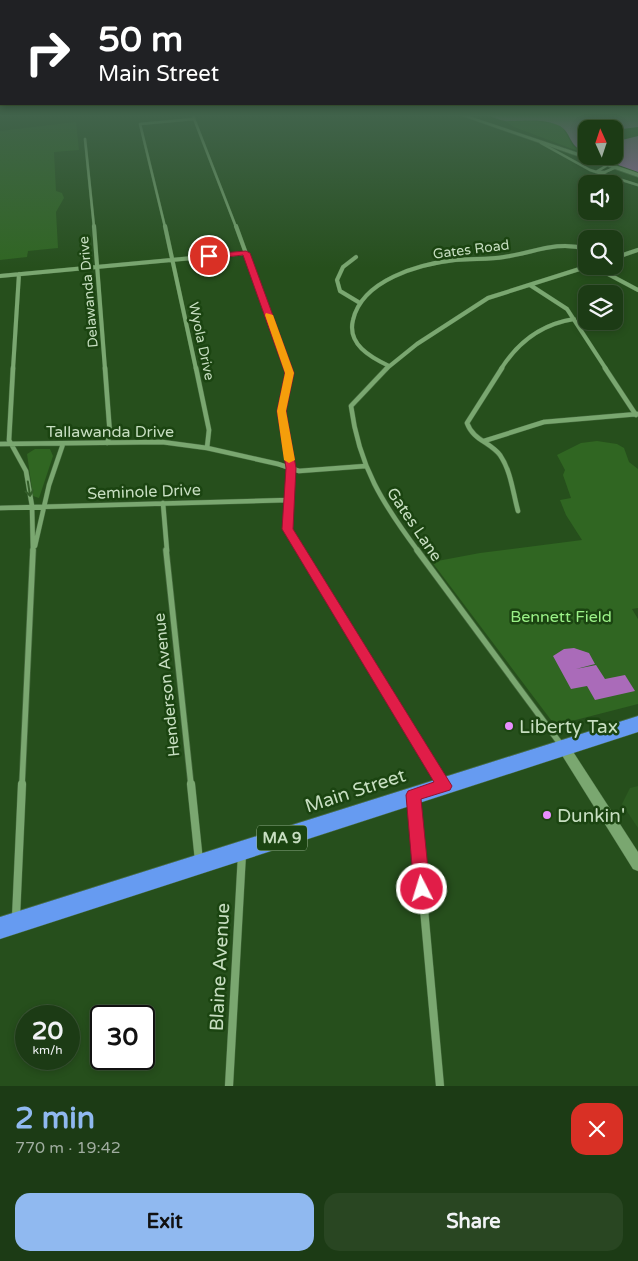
<!DOCTYPE html>
<html lang="en">
<head>
<meta charset="utf-8">
<style>
  :root { --surface:#1c3b15; --page:#294622; --text:#f1f3f6; --muted:#a0ada0; --line:#3a5534; --accent:#90b9f0 }
  body { margin:0; font-family:"Varela Round",sans-serif; background:var(--page); color:var(--text); height:100vh; display:flex; flex-direction:column; font-size:19px; white-space:nowrap }
  * { box-sizing:border-box; margin:0 }
  p { font-size:16px; color:var(--muted) }
  .icon { flex:none; width:28px; height:28px; fill:none; stroke:currentColor; stroke-width:2; stroke-linecap:round; stroke-linejoin:round }
  .map { position:relative; height:1086px; overflow:hidden }
  .sheet { display:flex; flex-direction:column; background:var(--surface); flex:1 }
  .sheet>* { flex:none }
  .guide { position:absolute; left:0px; top:0px; width:639px; height:105px; box-shadow:0 2px 8px #0003,0 0 0 1px var(--line); background:#202124; color:#fff; overflow:hidden }
  .needle { width:32px; rotate:357deg }
  .buttons { position:absolute; left:578px; top:120px; display:grid; gap:10px }
  .buttons a { display:grid; place-items:center; width:45px; height:45px; border-radius:10px; background:var(--surface); box-shadow:0 2px 8px #0003,0 0 0 1px var(--line); font-size:25px }
  .speed { position:absolute; left:15px; top:1005px; display:flex; gap:10px; font-size:25px; font-weight:700; text-align:center }
  .speed>* { display:grid; place-content:center; width:65px; height:65px; border-radius:50%; background:var(--surface); box-shadow:0 2px 8px #0003,0 0 0 1px var(--line); line-height:1 }
  .speed small { font-size:12px; font-weight:400 }
  .speed .limit { border:2px solid #111; border-radius:8px; background:#fff; color:#111 }
  .pin { position:absolute; display:grid; place-items:center; width:42px; height:42px; color:#fff; margin:-21px; border:2px solid #fff; border-radius:50%; box-shadow:0 1px 5px #0007 }
  .me { position:absolute; width:55px; margin:-28px; rotate:355deg; stroke-linejoin:round; filter:drop-shadow(0 0 4px #0008) }
  .turn { display:flex; align-items:center; gap:18px; height:105px; padding:0 15px; font-size:22px }
  .turn .icon { width:65px; height:65px; stroke-width:2.5 }
  .turn b { display:block; font-size:35px; line-height:42px }
  .round { display:grid; place-items:center; flex:none; width:52px; height:52px; border-radius:15px; background:var(--page) }
  .headline { display:flex; align-items:center; justify-content:space-between; height:85px; padding:0 15px }
  h1 { font-size:30px; font-weight:800; line-height:38px; color:var(--accent) }
  .action { display:flex; gap:10px; margin-top:auto; padding:10px 15px }
  .action a { flex:1; height:58px; border-radius:15px; background:var(--accent); color:#111; font-size:20px; font-weight:800; line-height:58px; text-align:center }
  .action a+a { background:var(--page); color:var(--text) }
  .map>svg:first-child { display:block }
</style>
</head>
<body>
<div class="map">
<svg width="638" height="1086" viewBox="0 0 638 1086">
  <rect width="100%" height="100%" fill="#264f1c"/>
  <!-- built -->
  <path fill="#2c5b21" d="M 638,786 L 638,828 L 622,804 L 630,788 Z"/>
  <!-- green -->
  <path fill="#306622" d="M 532,119 L 539,122 L 552,123 L 562,127 L 573,146 L 586,154 L 514,127 L 505,121 Z
    M 76,122 L 79,150 L 54,152 L 56,191 L 62,193 L 64,198 L 56,212 L 58,248 L 28,251 L 27,257 L 0,260 L 0,131 Z
    M 597,441 L 617,444 L 624,448 L 629,462 L 638,469 L 638,608 L 632,609 L 638,619 L 638,704 L 560,724 L 551,720 L 432,562 L 480,553 L 582,540 L 566,515 L 560,500 L 571,498 L 563,475 L 565,470 L 557,455 L 581,443 Z
    M 35,449 L 50,449 L 53,456 L 39,498 L 33,496 L 27,454 Z"/>
  <!-- water -->
  <path fill="#aa6bb9" d="M 490,116 L 638,116 L 638,127 L 614,130 L 586,129 L 586,153 C 568,146 572,133 560,126 C 543,118 527,121 509,121 C 503,122 496,118 490,116 Z
    M 638,136 L 638,172 L 593,156 L 614,156 L 614,142 Z
    M 574,648 L 589,653 L 595,664 L 576,669 L 596,665 L 605,679 L 625,675 L 635,691 L 595,700 L 587,686 L 571,689 L 553,656 L 564,649 Z"/>
  <g fill="none" stroke-linecap="round" stroke-linejoin="round">
    <defs>
      <path id="street-far4" d="M 193,116 L 236,227
        M 85,139 L 94,227
        M 541,143 L 590,170 L 638,185
        M 606,166 L 596,172 L 605,172 L 614,168
        M 165,227 L 140,124 L 194,119"/>
      <path id="street-far3" d="M 94,226 L 105,369
        M 165,226 L 196,369
        M 236,226 L 288,369
        M 356,257 L 343,267 L 337,280 L 340,291 L 360,303
        M 614,258 L 638,250
        M 593,266 L 638,290
        M 0,276 L 246,253
        M 530,285 L 567,309 L 606,369
        M 389,366 C 370,357 347,344 353,320 C 362,280 419,264 455,260 C 471,258 488,260 504,257 C 533,253 557,240 586,249
        M 13,369 L 19,274
        M 386,369 L 417,344 L 488,298 L 589,266
        M 501,369 C 518,342 542,324 574,319"/>
      <path id="street-far2" d="M 13,368 L 9,440 L 26,471 L 32,506 L 33,551
        M 105,368 L 110,435 L 107,443
        M 196,368 L 209,430 L 207,448
        M 287,368 L 289,373 L 282,411 L 291,468 L 288,529 L 302,551
        M 387,368 L 351,406 C 359,467 383,504 418,551
        M 502,368 L 467,423 C 473,440 490,442 500,455 C 511,471 513,493 518,511
        M 605,368 L 636,415
        M 484,441 L 544,422 L 638,414
        M 0,444 L 162,442 L 207,448 L 278,464 L 299,471 L 366,466
        M 163,503 L 167,551
        M 0,508 L 289,500
        M 35,546 L 49,485 L 63,444"/>
      <path id="street-far1" d="M 166,550 L 191,785
        M 301,550 L 443,783
        M 417,550 L 562,746
        M 22,785 L 33,550"/>
      <path id="street" d="M 191,784 L 199,861
        M 414,798 L 440,1086
        M 16,917 L 22,784
        M 229,1086 L 242,854"/>
      <path id="secondary" d="M 462,116 L 469,116 L 638,173 L 638,177 Z
        M 564,743 L 568,744 L 638,852 L 638,871 L 633,869 L 560,752 L 558,748 L 560,744 Z"/>
      <path id="highway" d="M 638,716 L 638,732 L 0,939 L 0,917 Z"/>
    </defs>
    <!-- street-far4 casing -->
    <use href="#street-far4" stroke="#466a3e" stroke-width="3"/>
    <!-- street-far3 casing -->
    <use href="#street-far3" stroke="#466a3e" stroke-width="4.5"/>
    <!-- street-far2 casing -->
    <use href="#street-far2" stroke="#466a3e" stroke-width="5.5"/>
    <!-- street-far1 casing -->
    <use href="#street-far1" stroke="#466a3e" stroke-width="7"/>
    <!-- street casing -->
    <use href="#street" stroke="#466a3e" stroke-width="9"/>
    <!-- secondary casing -->
    <use href="#secondary" stroke="#466a3e" stroke-width="1"/>
    <!-- highway casing -->
    <use href="#highway" stroke="#466a3e" stroke-width="1"/>
    <!-- street-far4 -->
    <use href="#street-far4" stroke="#7aa770" stroke-width="2.5"/>
    <!-- street-far3 -->
    <use href="#street-far3" stroke="#7aa770" stroke-width="4"/>
    <!-- street-far2 -->
    <use href="#street-far2" stroke="#7aa770" stroke-width="4.5"/>
    <!-- street-far1 -->
    <use href="#street-far1" stroke="#7aa770" stroke-width="5.5"/>
    <!-- street -->
    <use href="#street" stroke="#7aa770" stroke-width="8"/>
    <!-- secondary -->
    <use href="#secondary" fill="#7aa770" fill-rule="evenodd"/>
    <!-- highway -->
    <use href="#highway" fill="#669bf1" fill-rule="evenodd"/>
  </g>
  <!-- one-way arrows -->
  <defs><path id="oneway-shaft" d="M-6 0H5M1.5-3L5.5 0L1.5 3" fill="none" stroke-width="1.6" stroke-linecap="round" stroke-linejoin="round" transform="scale(1.25)"/></defs>
  <use stroke="#335d29" href="#oneway-shaft" transform="translate(29 489) rotate(81)"/>
  <!-- sky -->
  <linearGradient id="sky" x2="0" y2="1"><stop stop-color="#152b0f"/><stop offset="0.43" stop-color="#41634b"/><stop offset="1" stop-color="#41634b" stop-opacity="0"/></linearGradient>
  <rect width="638" height="268" fill="url(#sky)"/>
  <!-- route -->
  <path fill="#e11d48" stroke="#92132f" d="M 246,251 L 250,253 L 294,373 L 286,411 L 296,468 L 293,529 L 452,786 L 450,790 L 421,799 L 430,889 L 428,895 L 422,897 L 416,895 L 414,889 L 406,795 L 408,791 L 434,782 L 282,529 L 286,468 L 277,411 L 285,373 L 243,255 L 209,259 L 206,256 L 209,254 Z"/>
  <!-- slow -->
  <path fill="#f59e0b" d="M 266,313 L 273,315 L 294,373 L 286,411 L 295,460 L 289,463 L 284,460 L 277,411 L 285,373 L 265,315 Z"/>
  <!-- markers -->
  <g fill="#e98efe" stroke="#1b4411" stroke-width="2">
    <circle cx="509" cy="726" r="5"/>
    <circle cx="547" cy="815" r="5"/>
  </g>
  <g text-anchor="middle" stroke-width="5" stroke-linejoin="round" paint-order="stroke">
    <!-- far-street labels -->
    <g font-size="14" fill="#c7dec1" stroke="#1b4411">
      <text transform="translate(471 249) rotate(-7)" y="5">Gates Road</text>
      <text transform="translate(88 292) rotate(-95)" y="5">Delawanda Drive</text>
      <text transform="translate(202 341) rotate(78)" y="5">Wyola Drive</text>
    </g>
    <!-- shield labels -->
    <rect fill="#1b4411" stroke="#93b08c" stroke-width="1" x="257" y="825.5" width="50" height="25" rx="4"/>
    <g font-size="15" font-weight="bold" fill="#c7dec1">
      <text x="282" y="843">MA 9</text>
    </g>
    <!-- street labels -->
    <g font-size="16" fill="#c7dec1" stroke="#1b4411">
      <text x="110" y="437">Tallawanda Drive</text>
      <text transform="translate(144 491) rotate(-2)" y="6">Seminole Drive</text>
      <text transform="translate(415 524) rotate(56)" y="6">Gates Lane</text>
      <text transform="translate(166 685) rotate(-96)" y="6">Henderson Avenue</text>
    </g>
    <!-- park labels -->
    <g font-size="16" fill="#9bf187" stroke="#1b4411">
      <text x="561" y="622">Bennett Field</text>
    </g>
    <!-- near-poi labels -->
    <g font-size="19" fill="#c7dec1" stroke="#1b4411" text-anchor="start">
      <text x="519" y="733">Liberty Tax</text>
      <text x="557" y="822">Dunkin'</text>
    </g>
    <!-- near-street labels -->
    <g font-size="19" fill="#c7dec1" stroke="#1b4411">
      <text transform="translate(355 790) rotate(-18)" y="7">Main Street</text>
      <text transform="translate(219 967) rotate(-87)" y="7">Blaine Avenue</text>
    </g>
  </g>
</svg>
<div class="buttons">
<a><svg class="needle" viewBox="-14 -14 28 28"><path d="M0-13l5 13h-10z" fill="#e53935"/><path d="M0 13l5-13h-10z" fill="#a0ada0"/></svg></a>
<a><svg class="icon" aria-label="sound" viewBox="0 0 24 24"><path d="M4 9h4l5-4v14l-5-4H4zM17 9q2 3 0 6"/></svg></a>
<a><svg class="icon" aria-label="search" viewBox="0 0 24 24"><circle cx="10" cy="10" r="6"/><path d="M15 15l6 6"/></svg></a>
<a><svg class="icon" aria-label="layers" viewBox="0 0 24 24"><path d="M12 4l9 5-9 5-9-5zM3 14l9 5 9-5"/></svg></a>
</div>
<div class="speed"><div>20<small>km/h</small></div><div class="limit">30</div></div>
<div class="pin" style="left:209px;top:256px;background:#d93025"><svg class="icon" aria-label="arrive" viewBox="0 0 24 24"><path d="M6 21V4h12l-3 4 3 4H6"/></svg></div>
<svg class="me" style="left:422px;top:889px" viewBox="-20 -20 40 40"><circle r="17" fill="#e11d48" stroke="#fff" stroke-width="3"/><path d="M0-11L8 9 0 5-8 9z" fill="#fff"/></svg>
<div class="guide">
<div class="turn"><svg class="icon" aria-label="right" viewBox="0 0 24 24"><path d="M7 20v-9h11M14 6l5 5-5 5"/></svg><div><b>50 m</b>Main Street</div></div>
</div>
</div>
<section class="sheet">
<div class="headline"><div><h1>2 min</h1><p>770 m · 19:42</p></div><a class="round" style="background:#d93025;color:#fff"><svg class="icon" aria-label="close" viewBox="0 0 24 24"><path d="M6 6l12 12M18 6L6 18"/></svg></a></div>
<div class="action"><a>Exit</a><a>Share</a></div>
</section>
</body>
</html>
